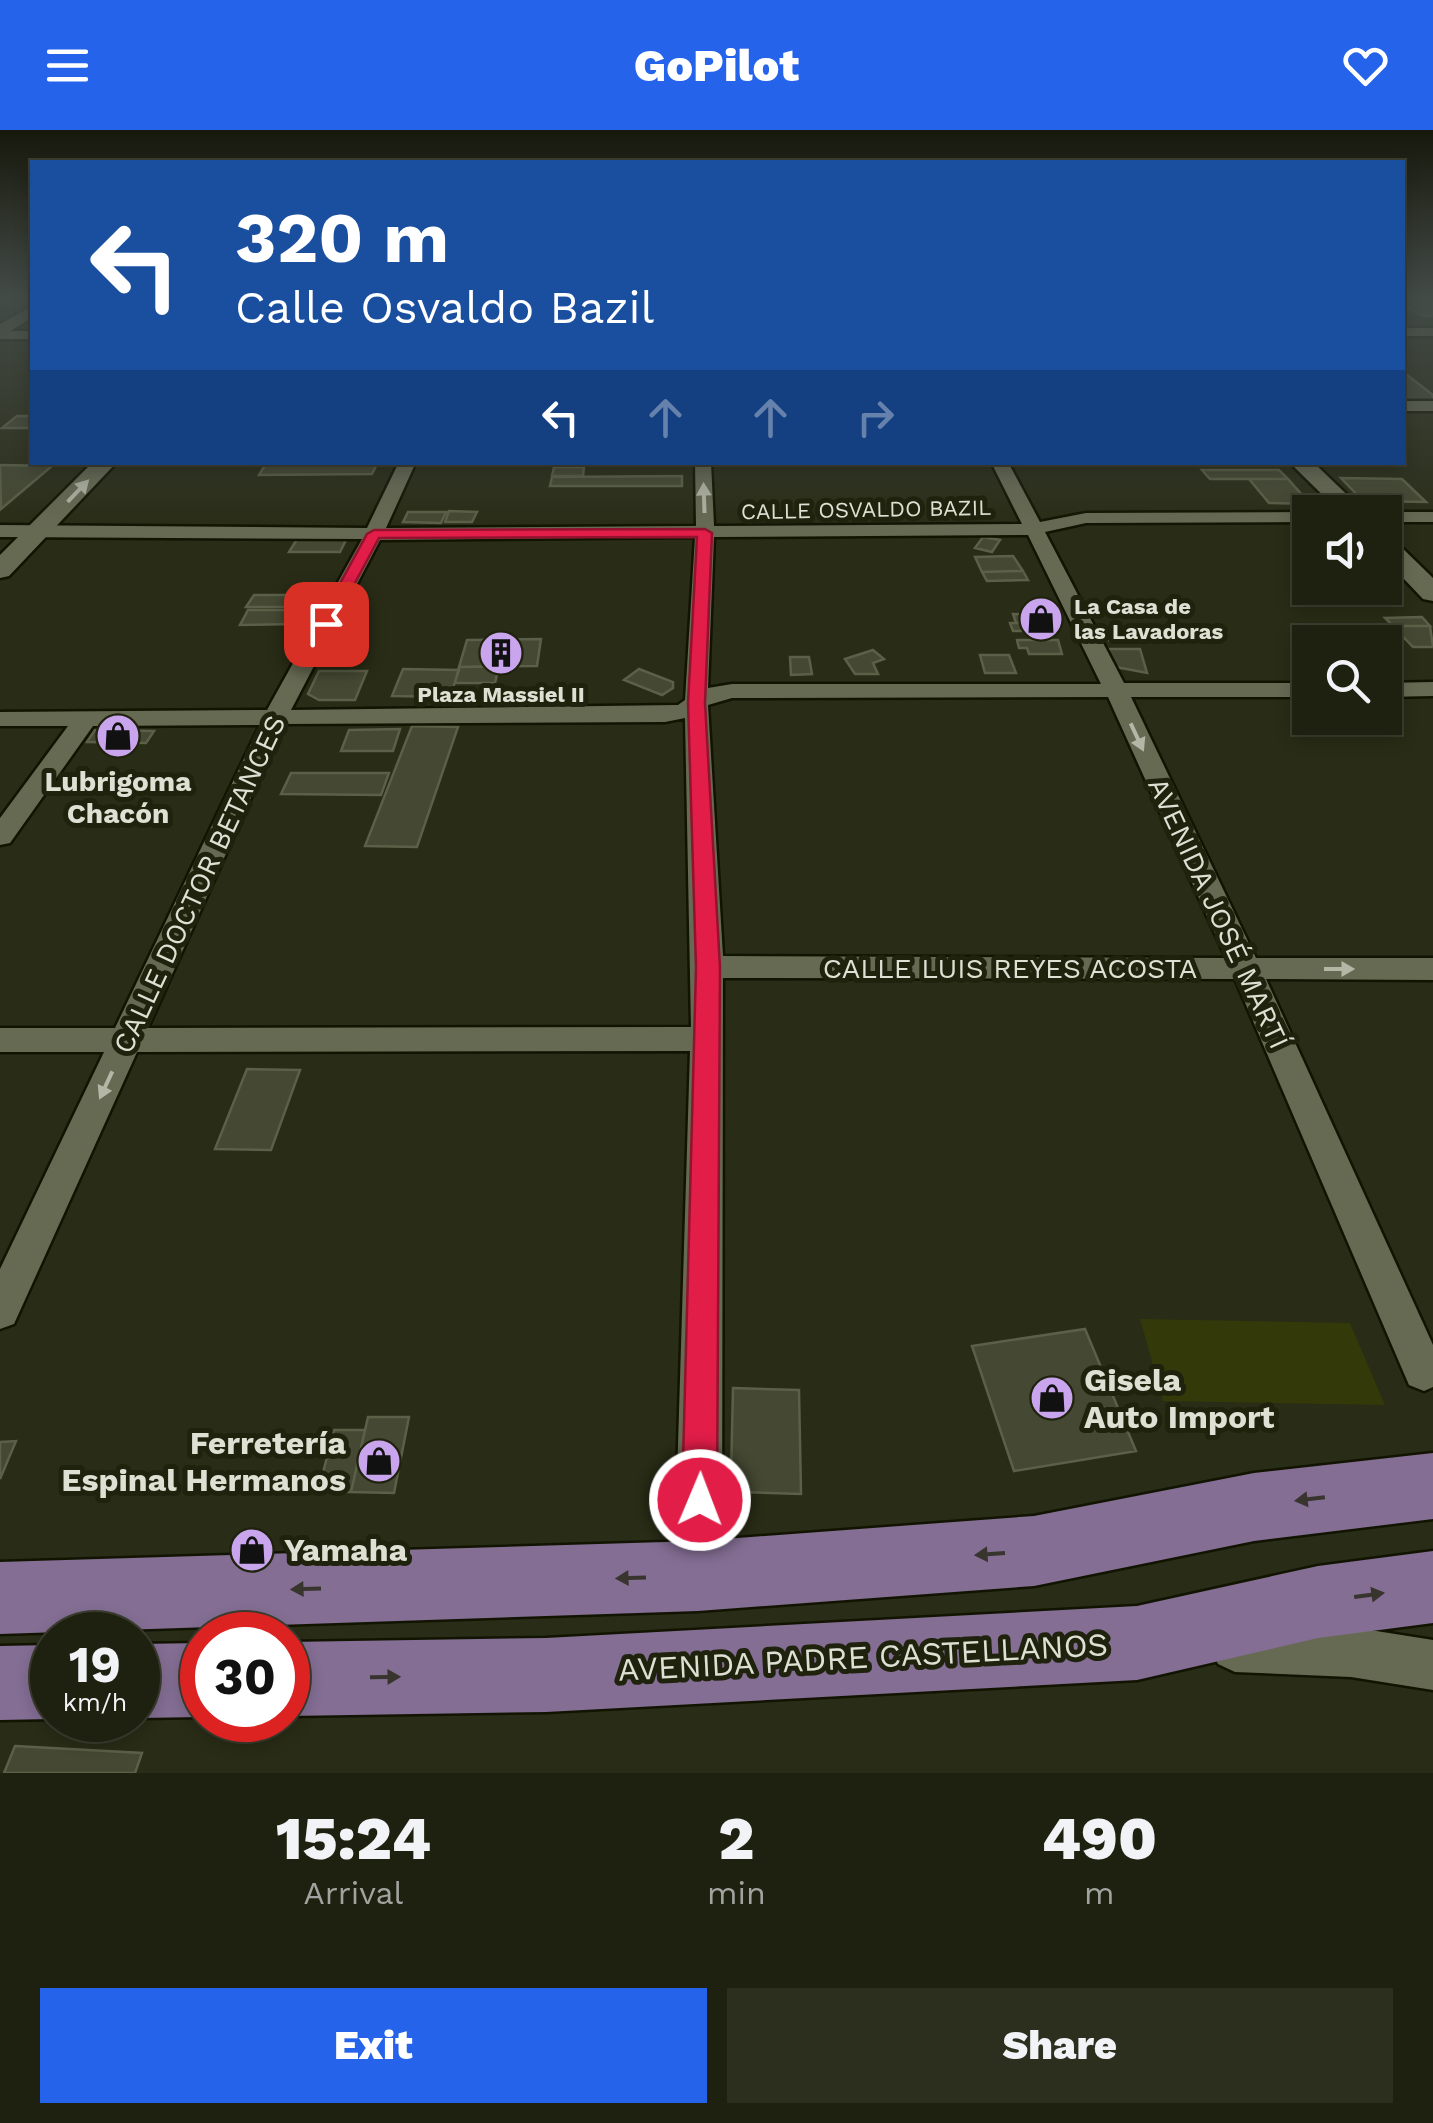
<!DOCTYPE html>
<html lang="en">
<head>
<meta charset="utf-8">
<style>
  :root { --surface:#1f2110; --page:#2c2e1e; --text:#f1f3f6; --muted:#a1a39f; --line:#3c3e30; --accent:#2563eb }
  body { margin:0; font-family:"Work Sans",sans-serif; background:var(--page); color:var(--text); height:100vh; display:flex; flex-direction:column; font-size:38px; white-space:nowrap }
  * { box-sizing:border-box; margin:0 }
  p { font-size:32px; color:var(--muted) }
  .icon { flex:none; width:55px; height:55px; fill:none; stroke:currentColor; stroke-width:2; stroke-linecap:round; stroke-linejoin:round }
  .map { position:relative; height:1643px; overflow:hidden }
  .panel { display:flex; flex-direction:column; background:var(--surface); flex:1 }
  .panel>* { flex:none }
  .banner { position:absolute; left:30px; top:30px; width:1375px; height:305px; border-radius:0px; box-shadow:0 5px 15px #0003,0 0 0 2px var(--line); background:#1a4fa0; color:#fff; overflow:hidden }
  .controls { position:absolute; left:1292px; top:365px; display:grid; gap:20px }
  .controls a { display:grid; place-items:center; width:110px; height:110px; border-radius:0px; background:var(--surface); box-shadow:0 5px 15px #0003,0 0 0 2px var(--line); font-size:50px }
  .speed { position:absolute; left:30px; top:1482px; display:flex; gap:20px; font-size:50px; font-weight:700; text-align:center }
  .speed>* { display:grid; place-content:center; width:130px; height:130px; border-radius:50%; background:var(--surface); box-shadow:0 5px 15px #0003,0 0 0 2px var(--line); line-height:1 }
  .speed small { font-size:25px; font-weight:400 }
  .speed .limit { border:15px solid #d22; background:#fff; color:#111 }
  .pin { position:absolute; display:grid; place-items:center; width:85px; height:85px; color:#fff; margin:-42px; border-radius:20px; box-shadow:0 5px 15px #0006 }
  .me { position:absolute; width:110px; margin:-55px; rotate:1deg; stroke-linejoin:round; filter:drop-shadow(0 0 8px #0008) }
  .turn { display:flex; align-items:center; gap:35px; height:210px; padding:0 40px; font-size:45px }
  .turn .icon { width:130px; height:130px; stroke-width:2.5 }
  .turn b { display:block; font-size:70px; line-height:85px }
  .lanes { display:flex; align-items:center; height:95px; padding:0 40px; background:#0003; justify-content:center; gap:50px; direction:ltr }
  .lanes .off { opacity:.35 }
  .eta { display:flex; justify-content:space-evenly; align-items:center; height:170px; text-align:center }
  .eta b { font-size:60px; font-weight:800; line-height:70px }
  .action { display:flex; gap:20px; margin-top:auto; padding:20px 40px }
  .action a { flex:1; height:115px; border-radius:0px; background:var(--accent); color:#fff; font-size:40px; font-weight:800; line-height:115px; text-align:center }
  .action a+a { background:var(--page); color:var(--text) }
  header { display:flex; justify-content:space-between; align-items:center; height:130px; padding:0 40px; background:var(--accent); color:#fff; font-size:45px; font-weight:800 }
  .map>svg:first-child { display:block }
</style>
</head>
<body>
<header><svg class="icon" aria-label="menu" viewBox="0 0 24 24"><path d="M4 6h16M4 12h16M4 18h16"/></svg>GoPilot<svg class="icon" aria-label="heart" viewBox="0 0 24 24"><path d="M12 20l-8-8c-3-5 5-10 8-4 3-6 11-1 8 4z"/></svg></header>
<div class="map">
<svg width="1433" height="1643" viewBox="0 0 1433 1643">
  <rect width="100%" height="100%" fill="#292c16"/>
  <!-- green -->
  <path fill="#343909" d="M 1140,1189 L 1350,1193 L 1385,1275 L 1163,1271 Z"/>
  <!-- building -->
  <path fill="#454832" stroke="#5c6048" stroke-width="2.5" d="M 1402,169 L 1433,171 L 1433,186 L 1424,186 L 1402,176 Z
    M 1402,241 L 1433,265 L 1433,270 L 1402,270 Z
    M 17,286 L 32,286 L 32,298 L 2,298 Z
    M 267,332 L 378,332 L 372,344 L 259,345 Z
    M 0,335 L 52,336 L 1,379 Z
    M 554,337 L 584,337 L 583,346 L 552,346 Z
    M 1202,340 L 1279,340 L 1288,349 L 1210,349 Z
    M 682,346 L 682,356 L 550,356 L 552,347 Z
    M 1341,348 L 1402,349 L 1426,372 L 1363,371 Z
    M 1249,349 L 1288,349 L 1310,374 L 1269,373 Z
    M 449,381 L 477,382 L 472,392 L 445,392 Z
    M 408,382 L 446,382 L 441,393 L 403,392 Z
    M 299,406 L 348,406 L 340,422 L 289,422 Z
    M 983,407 L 1000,410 L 992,422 L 975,418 Z
    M 1013,426 L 1023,441 L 982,442 L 975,427 Z
    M 1023,441 L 1028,450 L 987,451 L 982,442 Z
    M 254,465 L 312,465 L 305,477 L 246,477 Z
    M 248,480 L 304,480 L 297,494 L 240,495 Z
    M 1013,484 L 1048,485 L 1051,493 L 1016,493 Z
    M 1422,487 L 1430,496 L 1393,496 L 1385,488 Z
    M 1010,493 L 1051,493 L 1054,501 L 1013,501 Z
    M 1393,496 L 1430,496 L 1433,517 L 1413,517 Z
    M 1094,499 L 1157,499 L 1163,511 L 1099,510 Z
    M 541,509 L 537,536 L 459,537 L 467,510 Z
    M 1017,510 L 1058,510 L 1062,524 L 1029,524 L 1027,518 L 1019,518 Z
    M 1103,519 L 1140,519 L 1147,543 L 1116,537 Z
    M 873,520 L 884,529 L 873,533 L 878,544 L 855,544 L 845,529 Z
    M 980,525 L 1009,525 L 1016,543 L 985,543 Z
    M 790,527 L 809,527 L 812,544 L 791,545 Z
    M 499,536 L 495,553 L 455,553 L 459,537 Z
    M 403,539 L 459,540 L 450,567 L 392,566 Z
    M 639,539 L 673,552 L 673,558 L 662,565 L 624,550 Z
    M 319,541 L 367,541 L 355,570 L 319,570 L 308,564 Z
    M 412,596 L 458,597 L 417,717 L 365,716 Z
    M 400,599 L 393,621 L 341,621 L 349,600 Z
    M 95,600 L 154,601 L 146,613 L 87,612 Z
    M 291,643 L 389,643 L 381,665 L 281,664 Z
    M 247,939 L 300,940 L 271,1020 L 215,1019 Z
    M 1085,1199 L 1136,1321 L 1014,1341 L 972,1216 Z
    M 733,1258 L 799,1260 L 801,1364 L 742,1362 L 731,1347 Z
    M 368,1287 L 409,1287 L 394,1363 L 351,1362 Z
    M 334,1300 L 365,1300 L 351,1362 L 318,1362 Z
    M 16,1311 L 0,1349 L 0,1312 Z
    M 15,1616 L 142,1623 L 135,1643 L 4,1643 Z"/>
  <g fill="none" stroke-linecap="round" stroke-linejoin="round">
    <defs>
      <path id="minor" d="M 1402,198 L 1433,198 L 1433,206 L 1402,206 Z
        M 0,201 L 32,201 L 32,209 L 0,209 Z
        M 1402,271 L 1433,271 L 1433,281 L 1402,281 Z
        M 399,332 L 416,332 L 386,398 L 696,396 L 695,332 L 711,332 L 714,396 L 1022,394 L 991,332 L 1008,332 L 1040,392 L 1086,383 L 1310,382 L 1314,382 L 1310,382 L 1310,392 L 1086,393 L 1045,402 L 1124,553 L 1310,553 L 1310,567 L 1131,567 L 1256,828 L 1433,828 L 1433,850 L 1266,849 L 1433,1215 L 1433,1257 L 1424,1261 L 1409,1255 L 1235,849 L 723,848 L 722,1446 L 715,1463 L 698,1470 L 681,1463 L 674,1446 L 690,921 L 137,922 L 14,1194 L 0,1199 L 0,1139 L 104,922 L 0,922 L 0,898 L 115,898 L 260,595 L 93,596 L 10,713 L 0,715 L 0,688 L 68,596 L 0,596 L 0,582 L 267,580 L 362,409 L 0,407 L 0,395 L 367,398 ZM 1028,405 L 1101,554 L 732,554 L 708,558 L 714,407 ZM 695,407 L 685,570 L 678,575 L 291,580 L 380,410 ZM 1108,567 L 1226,828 L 723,826 L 708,575 L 732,568 ZM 685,588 L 691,897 L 148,898 L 284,594 L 665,592 Z
        M 1381,382 L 1433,382 L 1433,392 L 1385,392 L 1385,382 Z
        M 1433,552 L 1433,566 L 1385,567 L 1385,553 Z
        M 1235,1492 L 1351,1497 L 1433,1510 L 1433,1560 L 1351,1547 L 1235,1542 L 1218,1534 L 1210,1517 L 1218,1500 Z"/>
      <path id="secondary" d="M 32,176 L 32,188 L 0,207 L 0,194 Z
        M 93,332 L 117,332 L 9,446 L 0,448 L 0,425 Z
        M 1289,332 L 1313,332 L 1365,382 L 1340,382 Z
        M 1385,407 L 1394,410 L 1433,448 L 1433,471 L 1423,469 L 1385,429 Z"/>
      <path id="primary" d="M 1433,1323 L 1433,1389 L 1254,1411 L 1034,1456 L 698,1481 L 0,1504 L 0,1432 L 698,1411 L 1034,1386 L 1254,1343 Z
        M 1433,1421 L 1433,1493 L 1318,1508 L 1137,1550 L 546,1582 L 288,1586 L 288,1512 L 546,1508 L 1137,1476 L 1318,1436 Z
        M 202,1513 L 202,1587 L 138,1588 L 138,1514 Z
        M 52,1515 L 52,1589 L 0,1590 L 0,1516 Z"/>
    </defs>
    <!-- minor casing -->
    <use href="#minor" stroke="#121402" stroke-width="5"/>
    <!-- secondary casing -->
    <use href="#secondary" stroke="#121402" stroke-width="5"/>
    <!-- primary casing -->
    <use href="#primary" stroke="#121402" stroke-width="5"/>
    <!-- minor -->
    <use href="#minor" fill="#676a53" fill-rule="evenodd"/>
    <!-- secondary -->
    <use href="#secondary" fill="#676a53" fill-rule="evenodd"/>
    <!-- primary -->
    <use href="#primary" fill="#846e94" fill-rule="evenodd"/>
  </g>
  <!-- one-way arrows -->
  <defs><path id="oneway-solid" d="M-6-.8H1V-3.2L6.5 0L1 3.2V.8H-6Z" transform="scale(2.5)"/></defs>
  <g fill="#b4b7a6">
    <use href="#oneway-solid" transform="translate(78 361) rotate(-46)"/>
    <use href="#oneway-solid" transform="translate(704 368) rotate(-92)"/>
    <use href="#oneway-solid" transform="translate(1137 607) rotate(65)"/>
    <use href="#oneway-solid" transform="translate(1339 839)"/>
    <use href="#oneway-solid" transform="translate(106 955) rotate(115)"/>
  </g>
  <g fill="#38352f">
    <use href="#oneway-solid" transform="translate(1310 1369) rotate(173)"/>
    <use href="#oneway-solid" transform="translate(990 1424) rotate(176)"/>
    <use href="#oneway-solid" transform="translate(631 1448) rotate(178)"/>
    <use href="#oneway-solid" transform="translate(306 1459) rotate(178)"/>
    <use href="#oneway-solid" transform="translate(1369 1465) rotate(-8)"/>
    <use href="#oneway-solid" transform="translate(385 1547) rotate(-1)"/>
  </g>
  <!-- sky -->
  <linearGradient id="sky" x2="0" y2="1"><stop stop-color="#17180c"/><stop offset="0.42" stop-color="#434b47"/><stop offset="1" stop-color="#434b47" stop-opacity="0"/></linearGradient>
  <rect width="1433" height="399" fill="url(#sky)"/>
  <!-- route -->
  <path fill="#e11d48" stroke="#92132f" stroke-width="2.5" d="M 705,399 L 712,403 L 705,573 L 720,837 L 717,1370 L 712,1382 L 700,1387 L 687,1382 L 682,1370 L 696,837 L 688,573 L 697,407 L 379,408 L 331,498 L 318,494 L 367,404 L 374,400 Z"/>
  <!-- icons -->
  <defs>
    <symbol id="shop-disc" viewBox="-11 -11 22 22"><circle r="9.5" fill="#c9a5ee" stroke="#1f220d"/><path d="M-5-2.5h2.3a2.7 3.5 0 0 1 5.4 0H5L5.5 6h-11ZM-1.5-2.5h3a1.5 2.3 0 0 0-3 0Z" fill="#111"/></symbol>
    <symbol id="building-disc" viewBox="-11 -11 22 22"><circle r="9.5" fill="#c9a5ee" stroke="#1f220d"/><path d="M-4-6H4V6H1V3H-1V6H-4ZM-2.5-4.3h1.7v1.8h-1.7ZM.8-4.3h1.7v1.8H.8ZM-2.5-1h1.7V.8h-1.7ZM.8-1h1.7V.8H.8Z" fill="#111"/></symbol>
  </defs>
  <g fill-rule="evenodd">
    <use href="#shop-disc" x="1016" y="464" width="50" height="50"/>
    <use href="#building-disc" x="476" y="498" width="50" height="50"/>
    <use href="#shop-disc" x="93" y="581" width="50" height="50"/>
    <use href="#shop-disc" x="1027" y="1243" width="50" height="50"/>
    <use href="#shop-disc" x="354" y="1306" width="50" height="50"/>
    <use href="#shop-disc" x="227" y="1395" width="50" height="50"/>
  </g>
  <g text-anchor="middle" stroke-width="10" stroke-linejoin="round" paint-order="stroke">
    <!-- far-street labels -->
    <g font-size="22" fill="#dee0d3" stroke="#1f220d">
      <text transform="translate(866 379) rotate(-1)" y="8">CALLE OSVALDO BAZIL</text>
    </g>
    <!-- far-poi labels -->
    <g font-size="22" font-weight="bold" fill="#dee0d3" stroke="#1f220d" text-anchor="start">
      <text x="1074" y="484">La Casa de<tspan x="1074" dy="25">las Lavadoras</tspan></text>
      <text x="501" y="572" text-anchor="middle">Plaza Massiel II</text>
    </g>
    <!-- poi labels -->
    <g font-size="28" font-weight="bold" fill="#dee0d3" stroke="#1f220d">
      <text x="118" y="661">Lubrigoma<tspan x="118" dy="32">Chacón</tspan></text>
    </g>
    <!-- street labels -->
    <g font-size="28" fill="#dee0d3" stroke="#1f220d">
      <text transform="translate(199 754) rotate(-65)" y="10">CALLE DOCTOR BETANCES</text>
      <text transform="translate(1219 783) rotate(65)" y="10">AVENIDA JOSÉ MARTÍ</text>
      <text x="1010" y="848">CALLE LUIS REYES ACOSTA</text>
    </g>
    <!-- near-poi labels -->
    <g font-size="32" font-weight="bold" fill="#dee0d3" stroke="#1f220d" text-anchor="start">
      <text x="1084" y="1261">Gisela<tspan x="1084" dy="37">Auto Import</tspan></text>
      <text x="346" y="1324" text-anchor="end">Ferretería<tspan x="346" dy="37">Espinal Hermanos</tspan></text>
      <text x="284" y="1431">Yamaha</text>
    </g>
    <!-- near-street labels -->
    <g font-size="32" fill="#dee0d3" stroke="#1f220d">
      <text transform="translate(863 1527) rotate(-3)" y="11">AVENIDA PADRE CASTELLANOS</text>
    </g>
  </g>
</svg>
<div class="controls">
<a><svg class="icon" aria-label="sound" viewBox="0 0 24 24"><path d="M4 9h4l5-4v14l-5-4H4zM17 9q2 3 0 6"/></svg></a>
<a><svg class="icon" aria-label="search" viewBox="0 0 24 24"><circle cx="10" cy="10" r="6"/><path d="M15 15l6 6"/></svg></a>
</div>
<div class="speed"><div>19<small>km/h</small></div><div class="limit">30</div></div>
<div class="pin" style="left:326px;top:494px;background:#d93025"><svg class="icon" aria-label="arrive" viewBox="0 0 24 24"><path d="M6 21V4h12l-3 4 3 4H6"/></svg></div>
<svg class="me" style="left:700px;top:1370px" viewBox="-20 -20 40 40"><circle r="17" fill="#e11d48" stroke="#fff" stroke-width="3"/><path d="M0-11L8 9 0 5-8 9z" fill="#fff"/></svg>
<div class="banner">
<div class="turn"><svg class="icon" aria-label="left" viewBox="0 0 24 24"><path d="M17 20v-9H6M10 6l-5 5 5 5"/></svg><div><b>320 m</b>Calle Osvaldo Bazil</div></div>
<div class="lanes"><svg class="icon" aria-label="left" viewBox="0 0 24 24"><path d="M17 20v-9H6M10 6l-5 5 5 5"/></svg><svg class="icon off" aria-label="ahead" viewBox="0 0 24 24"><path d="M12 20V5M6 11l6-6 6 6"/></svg><svg class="icon off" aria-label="ahead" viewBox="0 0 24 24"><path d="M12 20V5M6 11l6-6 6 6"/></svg><svg class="icon off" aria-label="right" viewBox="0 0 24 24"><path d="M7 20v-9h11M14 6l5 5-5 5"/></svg></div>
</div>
</div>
<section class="panel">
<div class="eta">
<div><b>15:24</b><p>Arrival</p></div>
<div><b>2</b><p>min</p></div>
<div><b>490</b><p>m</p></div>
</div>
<div class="action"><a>Exit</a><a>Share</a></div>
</section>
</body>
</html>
